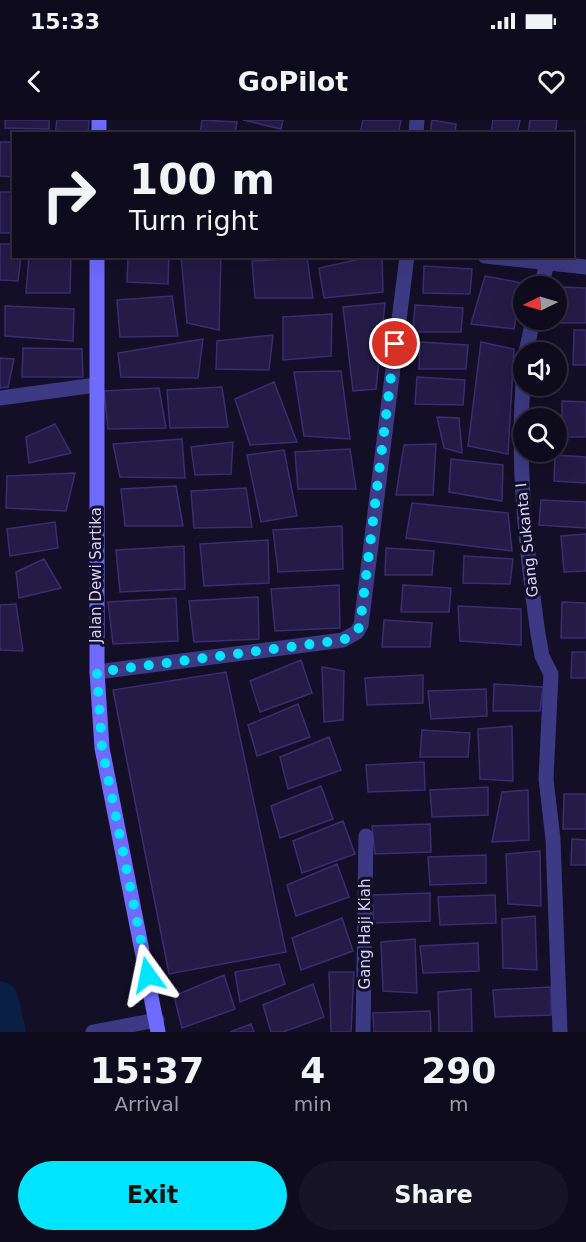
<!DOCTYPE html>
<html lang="en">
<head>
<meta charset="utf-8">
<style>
  :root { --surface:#0e0b1c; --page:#171425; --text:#f1f3f6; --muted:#9b9ba3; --line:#2e2b3b; --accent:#00e5ff }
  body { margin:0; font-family:"DejaVu Sans",sans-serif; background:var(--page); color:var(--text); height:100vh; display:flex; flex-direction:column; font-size:22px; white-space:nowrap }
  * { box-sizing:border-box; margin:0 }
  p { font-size:20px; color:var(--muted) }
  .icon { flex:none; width:33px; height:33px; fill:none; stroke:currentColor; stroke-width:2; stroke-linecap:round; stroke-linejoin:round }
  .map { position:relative; height:912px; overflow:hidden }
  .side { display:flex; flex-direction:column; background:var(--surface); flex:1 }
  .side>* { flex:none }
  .guide { position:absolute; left:12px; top:12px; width:562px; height:126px; border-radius:0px; box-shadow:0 6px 24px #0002,0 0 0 2px var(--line); background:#0e0b1c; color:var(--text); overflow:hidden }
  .needle { width:39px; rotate:265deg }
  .fabs { position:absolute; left:513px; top:156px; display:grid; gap:12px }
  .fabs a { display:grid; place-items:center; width:54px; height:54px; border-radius:50%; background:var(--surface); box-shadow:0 6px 24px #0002,0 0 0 2px var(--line); font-size:30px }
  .pin { position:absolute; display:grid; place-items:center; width:51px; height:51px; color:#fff; margin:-26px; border:3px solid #fff; border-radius:50%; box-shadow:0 2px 6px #0007 }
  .me { position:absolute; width:66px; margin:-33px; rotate:348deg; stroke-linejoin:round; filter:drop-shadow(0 0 4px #0008) }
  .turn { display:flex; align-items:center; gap:21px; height:126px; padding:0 18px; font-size:27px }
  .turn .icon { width:78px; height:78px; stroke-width:2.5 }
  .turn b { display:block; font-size:42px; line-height:51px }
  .eta { display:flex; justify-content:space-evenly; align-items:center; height:102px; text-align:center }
  .eta b { font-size:36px; font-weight:700; line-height:42px }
  .action { display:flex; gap:12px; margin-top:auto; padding:12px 18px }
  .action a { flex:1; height:69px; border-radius:36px; background:var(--accent); color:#111; font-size:24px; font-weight:700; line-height:69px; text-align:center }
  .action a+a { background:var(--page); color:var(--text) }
  .status { display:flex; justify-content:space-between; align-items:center; height:42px; padding:0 30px; background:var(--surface); direction:ltr }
  .status svg { height:16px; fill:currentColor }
  header { display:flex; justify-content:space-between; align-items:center; height:78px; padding:0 18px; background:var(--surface); font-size:27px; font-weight:700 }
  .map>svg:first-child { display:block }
</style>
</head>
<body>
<div class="status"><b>15:33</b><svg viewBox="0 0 49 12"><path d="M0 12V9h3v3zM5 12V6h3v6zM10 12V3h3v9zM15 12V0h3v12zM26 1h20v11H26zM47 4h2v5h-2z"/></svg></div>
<header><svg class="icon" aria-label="back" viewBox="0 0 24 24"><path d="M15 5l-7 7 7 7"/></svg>GoPilot<svg class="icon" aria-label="heart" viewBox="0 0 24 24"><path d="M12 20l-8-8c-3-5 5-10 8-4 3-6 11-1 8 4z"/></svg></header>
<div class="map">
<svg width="586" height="912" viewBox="0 0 586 912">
  <rect width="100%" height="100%" fill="#130f26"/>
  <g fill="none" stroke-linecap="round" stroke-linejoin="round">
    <!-- river -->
    <path stroke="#0a1f44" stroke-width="36" d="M 0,879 L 8,912"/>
  </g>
  <!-- building -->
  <path fill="#241b47" stroke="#3b2d73" stroke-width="1.5" d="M 5,0 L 49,0 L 49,9 L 5,8 Z
    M 57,0 L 89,0 L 88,14 L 55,14 Z
    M 202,0 L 237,2 L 235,14 L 200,14 Z
    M 243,0 L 283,0 L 281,9 Z
    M 363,0 L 401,0 L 398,14 L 360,14 Z
    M 432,0 L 456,4 L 455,14 L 430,14 Z
    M 493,0 L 520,0 L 517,14 L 491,14 Z
    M 530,0 L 557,0 L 555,14 L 528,14 Z
    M 0,22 L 14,22 L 14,57 L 0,56 Z
    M 0,72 L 14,72 L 14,113 L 0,113 Z
    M 0,124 L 14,124 L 14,136 L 21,136 L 18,161 L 0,160 Z
    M 29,136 L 71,136 L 70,173 L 26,173 Z
    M 128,136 L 169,136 L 168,164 L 127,162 Z
    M 181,136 L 221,136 L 219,210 L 187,203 Z
    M 374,136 L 382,136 L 383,172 L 324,178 L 319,148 Z
    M 307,138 L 313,178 L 255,178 L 252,141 Z
    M 424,146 L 472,149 L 470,174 L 423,173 Z
    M 485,156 L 522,163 L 514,209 L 471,204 Z
    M 562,167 L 586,168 L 586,203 L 561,203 Z
    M 172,176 L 178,216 L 120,217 L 117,180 Z
    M 385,183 L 376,269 L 353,271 L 343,187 Z
    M 415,185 L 463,188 L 461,212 L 413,212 Z
    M 5,186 L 74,189 L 73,221 L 5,216 Z
    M 332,194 L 331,236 L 283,240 L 283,197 Z
    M 574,210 L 586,210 L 586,245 L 573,245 Z
    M 273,215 L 269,250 L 216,249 L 217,221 Z
    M 203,219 L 198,258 L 121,257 L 118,233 Z
    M 420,222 L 468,225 L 466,249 L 419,249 Z
    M 481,222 L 514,229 L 508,334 L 468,326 Z
    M 23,228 L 82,229 L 83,257 L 22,257 Z
    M 0,238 L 14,239 L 8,267 L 0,268 Z
    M 341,251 L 350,319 L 304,316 L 294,252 Z
    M 417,257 L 465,260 L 463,285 L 415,284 Z
    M 274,262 L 297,322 L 250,325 L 235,279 Z
    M 222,267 L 228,307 L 170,308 L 167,270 Z
    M 159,268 L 166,308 L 108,309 L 104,271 Z
    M 562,281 L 586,282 L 586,317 L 562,317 Z
    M 437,297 L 459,298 L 462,333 L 444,328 Z
    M 55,304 L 71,333 L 29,343 L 26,317 Z
    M 182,319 L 185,358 L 120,357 L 113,324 Z
    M 233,322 L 231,354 L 195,355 L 191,327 Z
    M 436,324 L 433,375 L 396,375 L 404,325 Z
    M 350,329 L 356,369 L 298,369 L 295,332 Z
    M 284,330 L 297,396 L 261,402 L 247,335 Z
    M 555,335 L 586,337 L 586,363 L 554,361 Z
    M 451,339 L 503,345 L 502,381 L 449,372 Z
    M 75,353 L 66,391 L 6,388 L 7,356 Z
    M 176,366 L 183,406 L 125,406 L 121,369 Z
    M 246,368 L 252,407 L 194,408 L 191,371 Z
    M 541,380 L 586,382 L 586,408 L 539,405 Z
    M 412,383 L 508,393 L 512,431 L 406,418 Z
    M 55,402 L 58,428 L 10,436 L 7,409 Z
    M 342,406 L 343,449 L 278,452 L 273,410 Z
    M 586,414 L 586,451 L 564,452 L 561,416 Z
    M 268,420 L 269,463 L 204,466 L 200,424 Z
    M 184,426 L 185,469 L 120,472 L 116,430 Z
    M 386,428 L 434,431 L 432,455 L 385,455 Z
    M 464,436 L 513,439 L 510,464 L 463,463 Z
    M 44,439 L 61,468 L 19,478 L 16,452 Z
    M 339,465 L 340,508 L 275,511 L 271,469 Z
    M 403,465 L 451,468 L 449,492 L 401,492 Z
    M 258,477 L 259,519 L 194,522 L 189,481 Z
    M 176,478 L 178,521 L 113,524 L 108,482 Z
    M 562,482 L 586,483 L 586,518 L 561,518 Z
    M 16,484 L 23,531 L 0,530 L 0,485 Z
    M 458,486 L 521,489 L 521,525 L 460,521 Z
    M 384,500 L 432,503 L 430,527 L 382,527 Z
    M 572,532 L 586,532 L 586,558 L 571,558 Z
    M 301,540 L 312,573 L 260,592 L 250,561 Z
    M 322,547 L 344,551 L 343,600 L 324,602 Z
    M 226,552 L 286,832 L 169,854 L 113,570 Z
    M 423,555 L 423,583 L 367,585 L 365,558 Z
    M 494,564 L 543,567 L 540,591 L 493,591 Z
    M 486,569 L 487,596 L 431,599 L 428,571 Z
    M 298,584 L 310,617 L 257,636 L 248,605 Z
    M 512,606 L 513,661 L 480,659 L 478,609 Z
    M 422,610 L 470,613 L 468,637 L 420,637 Z
    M 329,617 L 341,650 L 288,669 L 280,637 Z
    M 424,642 L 425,670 L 368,672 L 366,645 Z
    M 321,666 L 333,699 L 280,718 L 271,686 Z
    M 488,667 L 488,695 L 432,697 L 430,670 Z
    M 528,670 L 529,720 L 492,722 L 502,672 Z
    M 564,674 L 586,674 L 586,709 L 563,709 Z
    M 343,701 L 355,734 L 302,753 L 293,721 Z
    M 430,704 L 431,732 L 375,734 L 372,706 Z
    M 572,719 L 586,720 L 586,745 L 571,745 Z
    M 540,731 L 541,786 L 508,784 L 506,734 Z
    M 486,735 L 486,763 L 430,765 L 428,737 Z
    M 337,744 L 349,777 L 296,796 L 287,765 Z
    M 430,773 L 430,801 L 374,803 L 372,775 Z
    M 495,775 L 496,803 L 440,805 L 438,777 Z
    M 535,796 L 537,850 L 503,848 L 502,799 Z
    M 342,798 L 353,831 L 301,850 L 292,818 Z
    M 415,819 L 417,873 L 383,871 L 381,822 Z
    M 478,823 L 479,851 L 423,853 L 420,826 Z
    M 279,844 L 285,864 L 240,882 L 235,852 Z
    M 329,852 L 354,852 L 351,912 L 331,912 Z
    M 224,855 L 235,889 L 182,908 L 174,876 Z
    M 313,864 L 324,897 L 283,912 L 271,912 L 263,885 Z
    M 551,867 L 551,895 L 495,897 L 493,870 Z
    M 471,869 L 472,912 L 439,912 L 438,872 Z
    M 430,891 L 431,912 L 374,912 L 373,893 Z
    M 251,904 L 254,912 L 230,912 Z"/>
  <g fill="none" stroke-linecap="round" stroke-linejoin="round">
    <!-- street -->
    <path stroke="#3d3a85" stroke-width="15" d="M 416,14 L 417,0
      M 485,136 L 586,147
      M 541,166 L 547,144
      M 526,232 L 533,200
      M 524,253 C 516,340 526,427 538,514 L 542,536 L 551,554 L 546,659 L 553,719 L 560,912
      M 0,278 L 96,265
      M 97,552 L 343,520 L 357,512 L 361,505 L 407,136
      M 93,912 L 157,900
      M 363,912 L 366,716"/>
    <!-- secondary -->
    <path stroke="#6f6bff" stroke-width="15" d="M 99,14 L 99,0
      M 97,136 L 97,552 L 102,628 L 158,912"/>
  </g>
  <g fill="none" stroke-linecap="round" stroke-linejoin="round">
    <!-- route -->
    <path stroke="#00e5ff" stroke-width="10" stroke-dasharray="0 18" d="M 148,855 L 102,628 L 97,552 L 343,520 L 357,512 L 360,505 L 395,224"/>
  </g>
  <g text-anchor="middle" stroke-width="6" stroke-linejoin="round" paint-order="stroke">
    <!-- street labels -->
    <g font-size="15" fill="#d9d4ff" stroke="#130f26">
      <text transform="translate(527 420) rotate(-96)" y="5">Gang Sukanta I</text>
      <text transform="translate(96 455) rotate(-90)" y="5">Jalan Dewi Sartika</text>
      <text transform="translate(365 814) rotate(-90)" y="5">Gang Haji Kiah</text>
    </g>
  </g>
</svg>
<div class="fabs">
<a><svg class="needle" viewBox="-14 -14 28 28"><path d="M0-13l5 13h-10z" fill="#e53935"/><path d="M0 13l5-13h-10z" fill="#9b9ba3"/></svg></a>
<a><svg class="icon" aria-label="sound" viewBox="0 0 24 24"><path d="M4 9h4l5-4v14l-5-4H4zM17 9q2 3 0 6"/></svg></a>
<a><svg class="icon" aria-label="search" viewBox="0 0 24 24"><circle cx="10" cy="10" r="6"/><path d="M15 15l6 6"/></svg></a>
</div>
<div class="pin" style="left:395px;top:224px;background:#d93025"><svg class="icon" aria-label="arrive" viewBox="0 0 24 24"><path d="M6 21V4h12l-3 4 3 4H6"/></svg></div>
<svg class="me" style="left:148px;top:855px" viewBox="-20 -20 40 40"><path d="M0-17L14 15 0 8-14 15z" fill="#00e5ff" stroke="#fff" stroke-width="4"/></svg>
<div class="guide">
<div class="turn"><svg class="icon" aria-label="right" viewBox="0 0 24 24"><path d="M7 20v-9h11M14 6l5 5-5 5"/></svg><div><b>100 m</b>Turn right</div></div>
</div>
</div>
<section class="side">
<div class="eta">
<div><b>15:37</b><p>Arrival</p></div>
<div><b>4</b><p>min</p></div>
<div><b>290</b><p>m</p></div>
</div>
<div class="action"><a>Exit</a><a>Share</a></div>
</section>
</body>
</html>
